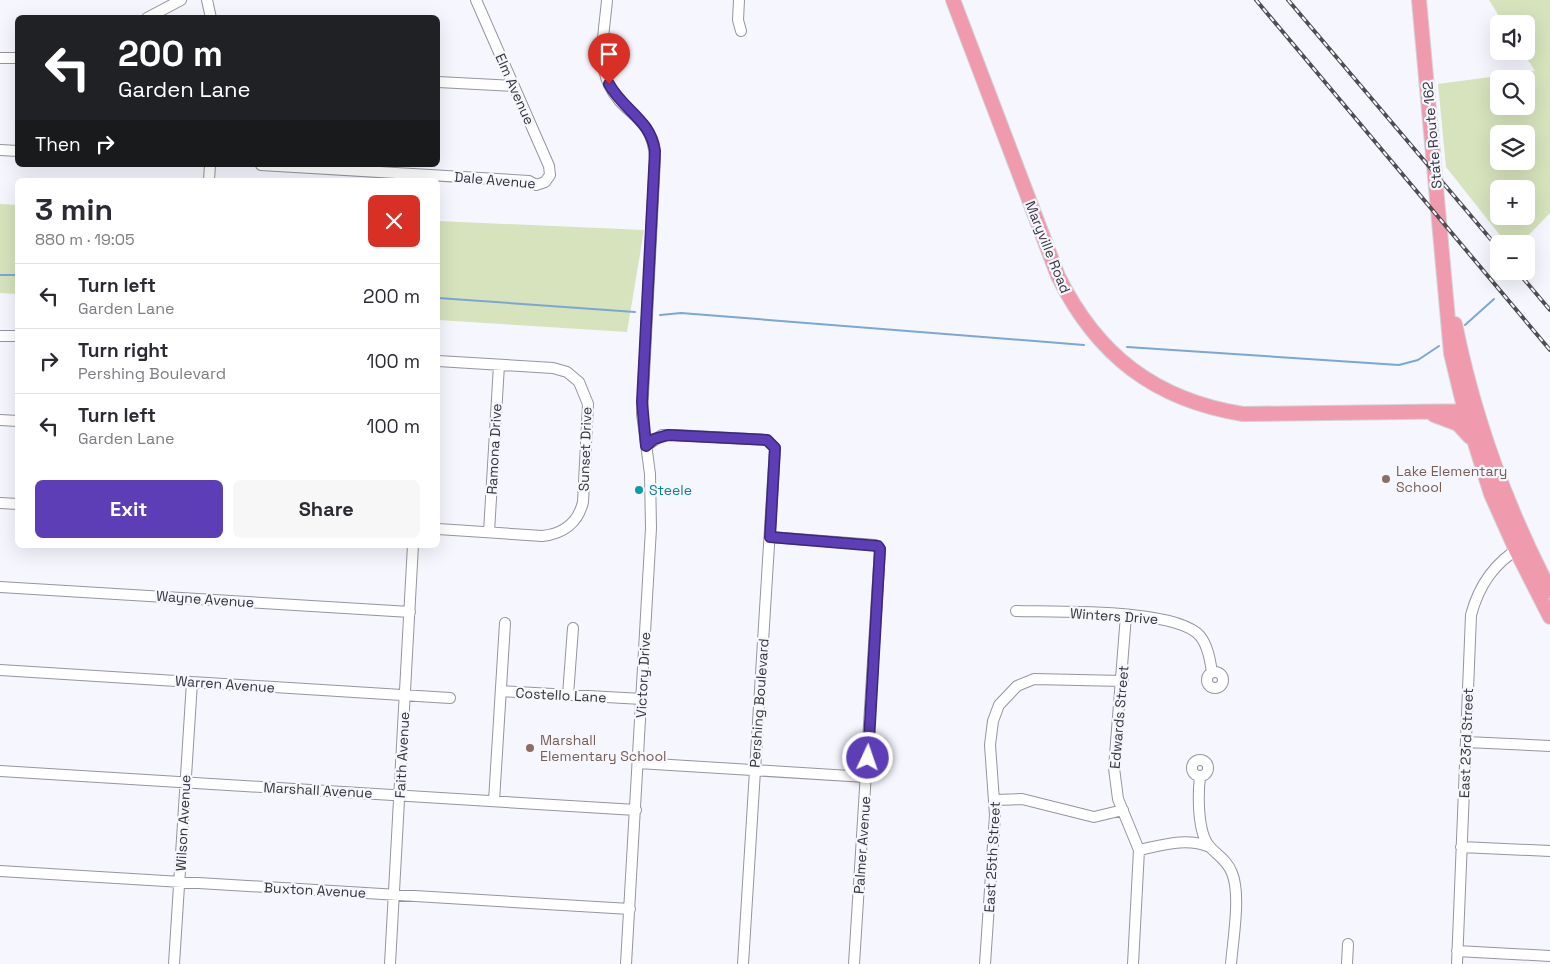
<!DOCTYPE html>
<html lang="en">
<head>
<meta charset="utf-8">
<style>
  :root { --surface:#fff; --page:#f7f7f7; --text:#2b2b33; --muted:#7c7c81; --line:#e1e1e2; --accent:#5d3eb6 }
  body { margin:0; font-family:"Space Grotesk",sans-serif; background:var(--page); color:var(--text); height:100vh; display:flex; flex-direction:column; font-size:19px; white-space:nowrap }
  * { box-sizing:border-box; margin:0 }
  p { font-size:16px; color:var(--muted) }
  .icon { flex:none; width:28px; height:28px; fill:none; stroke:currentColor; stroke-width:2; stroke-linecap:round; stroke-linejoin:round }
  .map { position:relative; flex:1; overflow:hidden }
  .details { position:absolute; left:15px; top:178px; width:425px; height:370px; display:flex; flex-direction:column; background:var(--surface); border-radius:8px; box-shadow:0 5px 20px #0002 }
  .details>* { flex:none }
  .banner { position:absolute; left:15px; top:15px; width:425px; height:152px; border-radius:8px; box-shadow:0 5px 20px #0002; background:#202124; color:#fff; overflow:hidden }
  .tools { position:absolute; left:1490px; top:15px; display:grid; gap:10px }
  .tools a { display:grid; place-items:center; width:45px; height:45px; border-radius:8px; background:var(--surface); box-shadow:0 5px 20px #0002; font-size:25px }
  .pin { position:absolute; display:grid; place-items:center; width:42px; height:42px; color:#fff; margin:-51px -21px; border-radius:50% 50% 50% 0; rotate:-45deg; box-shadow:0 0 5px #0007 }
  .pin .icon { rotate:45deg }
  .me { position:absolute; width:55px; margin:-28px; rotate:3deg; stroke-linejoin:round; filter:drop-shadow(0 0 4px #0008) }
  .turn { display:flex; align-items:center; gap:18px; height:105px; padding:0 20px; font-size:22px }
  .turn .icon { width:65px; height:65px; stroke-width:2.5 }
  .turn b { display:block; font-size:35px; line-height:42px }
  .then { display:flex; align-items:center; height:48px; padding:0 20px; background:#0003; gap:10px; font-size:19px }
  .round { display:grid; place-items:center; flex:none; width:52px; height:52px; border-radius:8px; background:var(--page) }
  .headline { display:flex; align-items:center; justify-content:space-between; height:85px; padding:0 20px }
  h1 { font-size:30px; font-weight:700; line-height:38px }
  .cta { display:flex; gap:10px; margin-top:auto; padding:10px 20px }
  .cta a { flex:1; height:58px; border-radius:8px; background:var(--accent); color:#fff; font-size:20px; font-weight:700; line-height:58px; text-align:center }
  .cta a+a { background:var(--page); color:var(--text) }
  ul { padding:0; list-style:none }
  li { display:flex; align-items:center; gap:15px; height:65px; padding:0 20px; border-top:1px solid var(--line) }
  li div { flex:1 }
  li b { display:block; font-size:19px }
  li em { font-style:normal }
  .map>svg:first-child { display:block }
</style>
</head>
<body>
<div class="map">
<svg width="1550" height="964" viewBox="0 0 1550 964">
  <rect width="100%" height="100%" fill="#f5f6fe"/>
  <!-- green -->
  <path fill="#d6e3bc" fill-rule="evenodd" d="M 1489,0 L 1550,0 L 1550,213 L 1520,244 L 1507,244 L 1446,167 L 1438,84 L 1535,71 L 1522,51 L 1526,51 L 1526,24 L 1504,24 ZM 1499,79 L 1526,79 L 1526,106 L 1499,106 ZM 1499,134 L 1526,134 L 1526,161 L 1499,161 ZM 1499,189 L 1526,189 L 1526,216 L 1499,216 Z
    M 0,204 L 17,205 L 17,294 L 0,293 Z
    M 438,221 L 644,230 L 627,332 L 438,320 Z"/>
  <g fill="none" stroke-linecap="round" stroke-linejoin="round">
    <!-- stream -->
    <path stroke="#7ba6d6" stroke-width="2" d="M 0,275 L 18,275
      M 438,298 L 635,312
      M 660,315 L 681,313 L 1084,345
      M 1465,325 L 1494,299
      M 1127,347 L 1399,365 L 1418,360 L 1439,346"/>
    <defs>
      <path id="minor" d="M 207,0 L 211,18
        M 607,0 C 605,26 597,60 609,85 C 624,117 653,115 655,159 L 642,414 L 650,474 L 651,528 L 626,964
        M 739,0 L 738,20 L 741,31
        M 147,18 L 181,0
        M 0,58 L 18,58
        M 438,82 L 514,86
        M 0,150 L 18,151
        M 261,165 L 529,181 L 536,185 L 545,182 L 550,175 L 549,166 L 476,0
        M 209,180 L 210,165
        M 0,336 L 18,336
        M 438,361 L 553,368 L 567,372 L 579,382 L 588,404 L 583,502 C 578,523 563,534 542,536 L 438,529
        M 0,420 L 18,421
        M 646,446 L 662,435 L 675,435 L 767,440 L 775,448 L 743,964
        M 0,503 L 18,504
        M 489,532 L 499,365
        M 770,537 L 875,545 L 880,549 L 854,964
        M 0,587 L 410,612
        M 1016,611 C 1055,612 1176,608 1200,636 C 1208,646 1210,660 1212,672
        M 1126,615 L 1114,768 L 1118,799 L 1139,850 L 1133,964
        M 0,670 L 450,698
        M1207 680a8 8 0 1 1 16 0a8 8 0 1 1-16 0Z
        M 501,691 L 642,699
        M 568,695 L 573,628
        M 1466,742 L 1550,746
        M1192 768a8 8 0 1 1 16 0a8 8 0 1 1-16 0Z
        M 638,763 L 866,777
        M 0,771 L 636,810
        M 1200,776 C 1198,794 1197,833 1210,847 C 1218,856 1227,860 1232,873 C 1241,895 1233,939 1231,964
        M 995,800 L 1022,799 L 1094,817 L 1123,810
        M 494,801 L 505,623
        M 1461,847 L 1550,851
        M 1139,850 C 1163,845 1186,837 1210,847
        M 0,871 L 630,909
        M 1457,951 L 1550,956
        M 174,964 L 192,682
        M 390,964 L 413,545
        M 985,964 L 995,815 L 990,745 L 993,721 L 999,705 L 1017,686 L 1034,679 L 1123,681
        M 1347,964 L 1348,944
        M 1457,964 L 1471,615 C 1479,585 1494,563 1521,547"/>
      <path id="major" d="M 953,0 L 1058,276 C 1097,355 1155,400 1243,414 L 1475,411
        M 1419,0 L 1451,353 L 1465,411 L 1491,494 L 1516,550 L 1550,617
        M 1455,324 C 1474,418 1506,506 1550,591
        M 1434,415 L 1458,424 L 1470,437"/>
    </defs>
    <!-- minor casing -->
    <use href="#minor" stroke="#94959e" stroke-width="12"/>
    <!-- major casing -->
    <use href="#major" stroke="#d2d2d3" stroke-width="16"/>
    <!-- minor -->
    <use href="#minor" stroke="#fff" stroke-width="10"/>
    <!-- major -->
    <use href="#major" stroke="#f09bad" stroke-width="14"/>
    <defs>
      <path id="rail" d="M 1256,0 L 1550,350
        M 1288,0 L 1499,249
        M 1517,271 L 1550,310"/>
    </defs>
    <!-- rail casing -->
    <use href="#rail" stroke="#4d4d52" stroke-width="4"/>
    <!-- rail -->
    <use href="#rail" stroke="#f5f6fe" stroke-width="2" stroke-dasharray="5.5" stroke-linecap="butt"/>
  </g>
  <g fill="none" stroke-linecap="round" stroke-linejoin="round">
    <defs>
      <path id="route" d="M 609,84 C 623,110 651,120 655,151 L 642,402 L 646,446 L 654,439 L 668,435 L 767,440 L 775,448 L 770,537 L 878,546 L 880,549 L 868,758"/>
    </defs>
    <!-- route casing -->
    <use href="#route" stroke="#3c2876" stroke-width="12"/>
    <!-- route -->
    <use href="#route" stroke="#5d3eb6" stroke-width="9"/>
  </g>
  <!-- markers -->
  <g fill="#8d6e63" stroke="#f5f6fe" stroke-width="2">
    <circle cx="1386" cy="479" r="5"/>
    <circle cx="530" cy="748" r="5"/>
  </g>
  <circle fill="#0f9aa8" stroke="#f5f6fe" stroke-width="2" cx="639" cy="490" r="5"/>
  <g text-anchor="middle" stroke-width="4.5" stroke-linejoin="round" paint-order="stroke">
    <!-- street labels -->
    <g font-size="14" fill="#343438" stroke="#f5f6fe">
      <text transform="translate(515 89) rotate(66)" y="5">Elm Avenue</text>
      <text transform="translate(1432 135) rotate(-95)" y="5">State Route 162</text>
      <text transform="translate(495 180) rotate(5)" y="5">Dale Avenue</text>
      <text transform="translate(1048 247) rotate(68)" y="5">Maryville Road</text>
      <text transform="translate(494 449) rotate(-87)" y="5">Ramona Drive</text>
      <text transform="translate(585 449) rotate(-88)" y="5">Sunset Drive</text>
      <text transform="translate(205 599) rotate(4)" y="5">Wayne Avenue</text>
      <text transform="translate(1114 616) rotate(4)" y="5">Winters Drive</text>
      <text transform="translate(643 675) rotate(-87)" y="5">Victory Drive</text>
      <text transform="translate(225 684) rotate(4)" y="5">Warren Avenue</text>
      <text transform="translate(561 695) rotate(3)" y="5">Costello Lane</text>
      <text transform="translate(759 703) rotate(-86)" y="5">Pershing Boulevard</text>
      <text transform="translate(1119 717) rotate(-85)" y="5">Edwards Street</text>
      <text transform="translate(1466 743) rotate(-88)" y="5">East 23rd Street</text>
      <text transform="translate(402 755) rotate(-87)" y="5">Faith Avenue</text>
      <text transform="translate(318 790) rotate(3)" y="5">Marshall Avenue</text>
      <text transform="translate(183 823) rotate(-87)" y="5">Wilson Avenue</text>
      <text transform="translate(862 845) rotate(-86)" y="5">Palmer Avenue</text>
      <text transform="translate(992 857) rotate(-87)" y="5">East 25th Street</text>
      <text transform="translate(315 890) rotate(3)" y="5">Buxton Avenue</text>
    </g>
    <!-- education labels -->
    <g font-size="14" fill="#785e54" stroke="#f5f6fe" text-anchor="start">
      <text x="1396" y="476">Lake Elementary<tspan x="1396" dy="16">School</tspan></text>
      <text x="540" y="745">Marshall<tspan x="540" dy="16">Elementary School</tspan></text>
    </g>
    <!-- culture labels -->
    <g font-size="14" fill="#0d838f" stroke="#f5f6fe" text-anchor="start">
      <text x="649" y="495">Steele</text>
    </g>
  </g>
</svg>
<div class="tools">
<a><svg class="icon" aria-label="sound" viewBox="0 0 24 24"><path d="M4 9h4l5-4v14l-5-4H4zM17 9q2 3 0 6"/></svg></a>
<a><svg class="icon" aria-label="search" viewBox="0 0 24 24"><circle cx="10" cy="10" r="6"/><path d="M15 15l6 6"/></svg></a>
<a><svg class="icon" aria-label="layers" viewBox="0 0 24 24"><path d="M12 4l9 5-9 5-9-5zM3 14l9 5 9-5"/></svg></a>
<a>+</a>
<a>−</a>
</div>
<div class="pin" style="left:609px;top:84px;background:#d93025"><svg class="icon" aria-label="arrive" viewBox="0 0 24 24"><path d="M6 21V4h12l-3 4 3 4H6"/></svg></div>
<svg class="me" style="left:868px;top:758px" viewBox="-20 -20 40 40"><circle r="17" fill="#5d3eb6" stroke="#fff" stroke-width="3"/><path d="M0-11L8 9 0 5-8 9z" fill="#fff"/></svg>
<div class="banner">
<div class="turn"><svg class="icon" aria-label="left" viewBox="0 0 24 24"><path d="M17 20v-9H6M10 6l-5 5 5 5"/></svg><div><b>200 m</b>Garden Lane</div></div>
<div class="then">Then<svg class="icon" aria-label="right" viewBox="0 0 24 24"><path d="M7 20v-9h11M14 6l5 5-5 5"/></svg></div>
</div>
<section class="details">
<div class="headline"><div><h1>3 min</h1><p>880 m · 19:05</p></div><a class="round" style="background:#d93025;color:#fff"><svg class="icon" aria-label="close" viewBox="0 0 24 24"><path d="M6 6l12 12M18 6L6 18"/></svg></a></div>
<ul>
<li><svg class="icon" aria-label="left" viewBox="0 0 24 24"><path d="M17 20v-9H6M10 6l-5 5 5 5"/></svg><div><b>Turn left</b><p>Garden Lane</p></div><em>200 m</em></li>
<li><svg class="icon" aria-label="right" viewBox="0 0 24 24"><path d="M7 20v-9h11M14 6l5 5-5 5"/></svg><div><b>Turn right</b><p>Pershing Boulevard</p></div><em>100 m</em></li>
<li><svg class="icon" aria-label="left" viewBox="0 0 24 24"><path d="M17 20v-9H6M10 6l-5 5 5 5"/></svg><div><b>Turn left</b><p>Garden Lane</p></div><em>100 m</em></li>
</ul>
<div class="cta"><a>Exit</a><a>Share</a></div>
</section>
</div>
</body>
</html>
